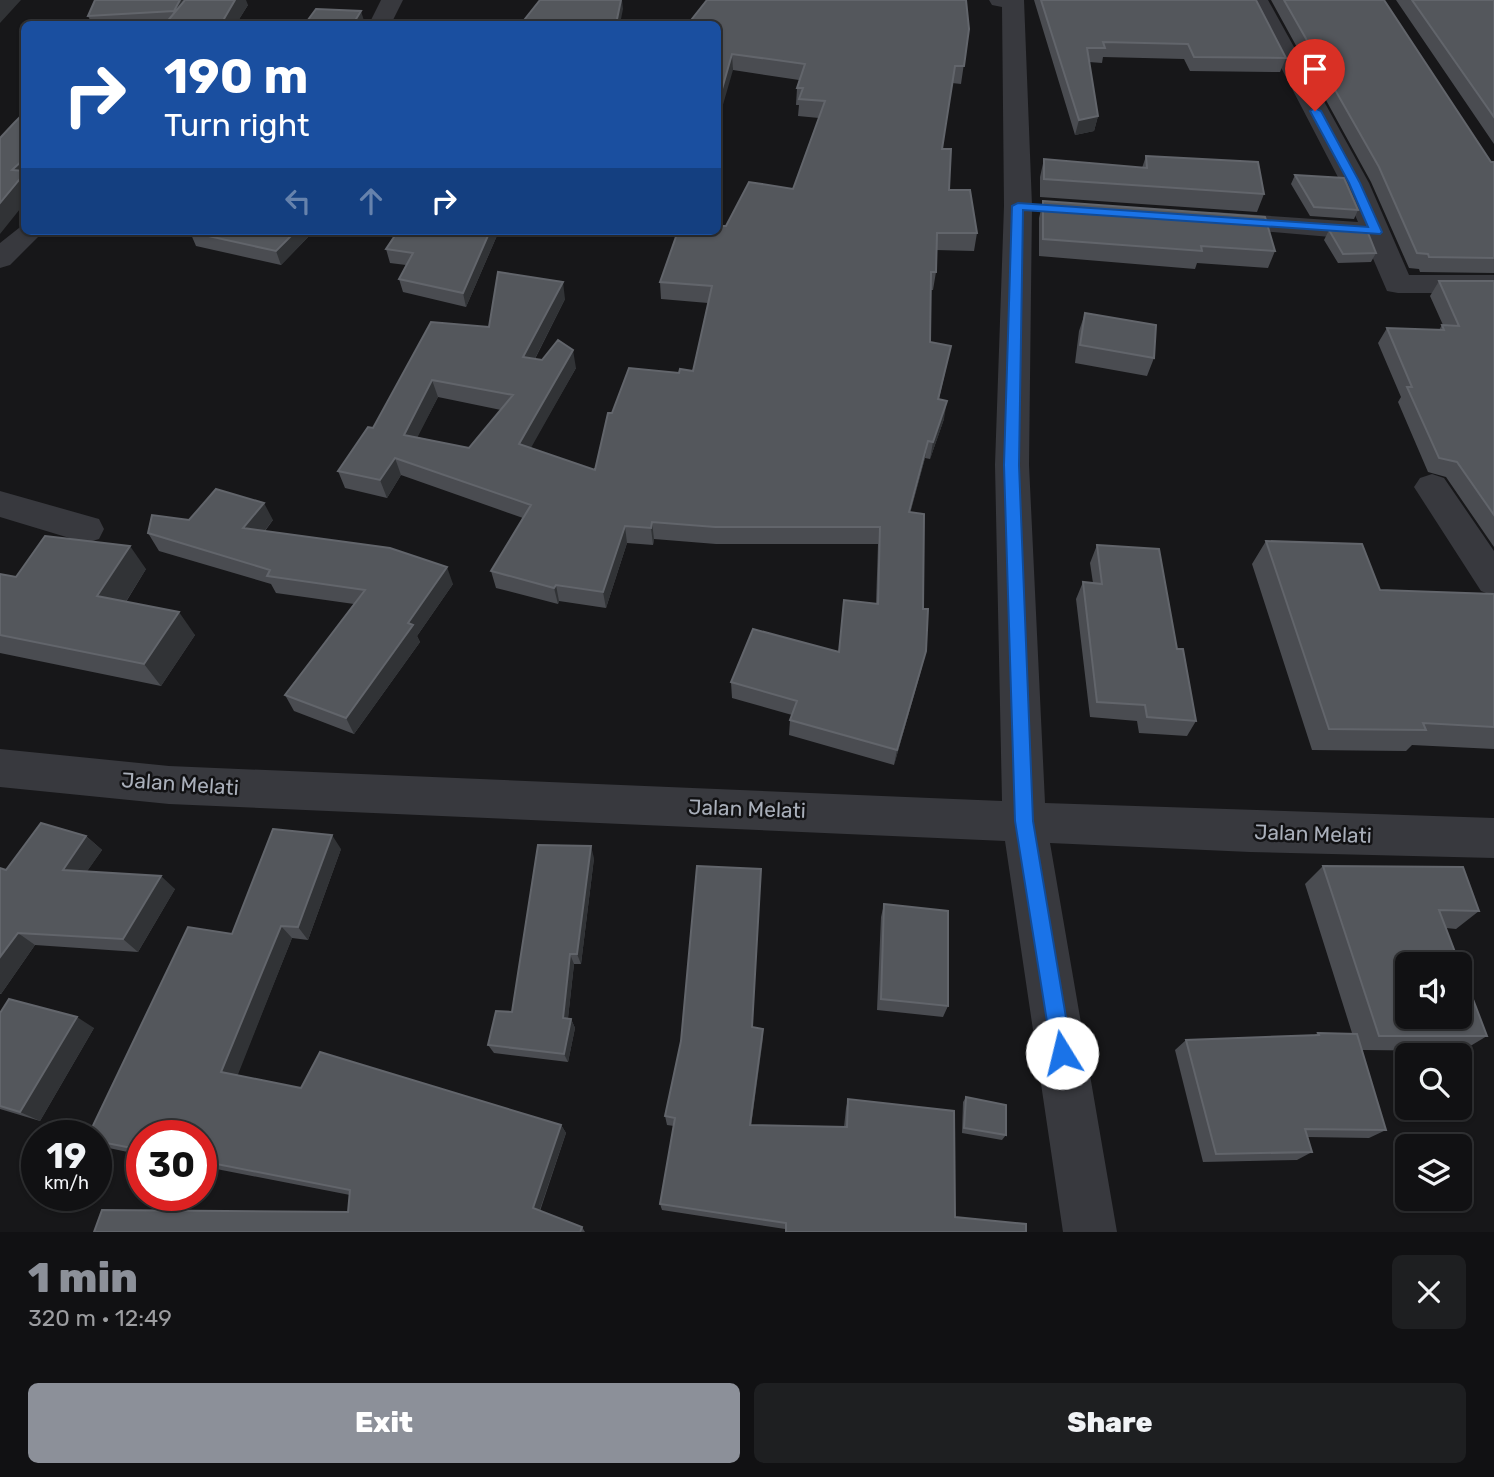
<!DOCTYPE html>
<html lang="en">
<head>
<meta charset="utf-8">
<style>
  :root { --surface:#111113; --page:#1e1f21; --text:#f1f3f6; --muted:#9c9da0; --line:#303133; --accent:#8c9099 }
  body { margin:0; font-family:Rubik,sans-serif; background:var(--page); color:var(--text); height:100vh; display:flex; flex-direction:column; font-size:26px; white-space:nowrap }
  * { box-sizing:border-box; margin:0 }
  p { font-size:23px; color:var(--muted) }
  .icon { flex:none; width:38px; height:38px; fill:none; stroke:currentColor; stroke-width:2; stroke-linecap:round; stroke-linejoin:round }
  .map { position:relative; height:1232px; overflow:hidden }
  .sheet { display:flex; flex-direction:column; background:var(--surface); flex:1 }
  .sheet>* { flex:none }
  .hud { position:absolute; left:21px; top:21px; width:700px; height:214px; border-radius:10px; box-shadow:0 2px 5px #0004,0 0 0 2px var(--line); background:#1a4fa0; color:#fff; overflow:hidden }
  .buttons { position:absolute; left:1395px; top:952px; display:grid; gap:14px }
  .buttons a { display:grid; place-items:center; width:77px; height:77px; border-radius:10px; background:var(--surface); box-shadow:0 2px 5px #0004,0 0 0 2px var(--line); font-size:35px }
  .speed { position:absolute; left:21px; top:1120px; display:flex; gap:14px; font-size:35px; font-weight:700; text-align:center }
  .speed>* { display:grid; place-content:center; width:91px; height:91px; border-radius:50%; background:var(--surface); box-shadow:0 2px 5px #0004,0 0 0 2px var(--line); line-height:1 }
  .speed small { font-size:18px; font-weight:400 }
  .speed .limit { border:10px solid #d22; background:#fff; color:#111 }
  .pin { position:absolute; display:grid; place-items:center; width:60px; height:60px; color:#fff; margin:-72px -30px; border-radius:50% 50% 50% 0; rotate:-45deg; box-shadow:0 0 7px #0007 }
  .pin .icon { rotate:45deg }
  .me { position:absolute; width:77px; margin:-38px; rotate:351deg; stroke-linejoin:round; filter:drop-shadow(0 0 5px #0008) }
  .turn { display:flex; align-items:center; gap:24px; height:147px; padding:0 28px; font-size:32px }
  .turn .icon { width:91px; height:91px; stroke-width:2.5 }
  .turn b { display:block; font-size:49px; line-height:60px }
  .lanes { display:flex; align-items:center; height:66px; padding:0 28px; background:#0003; justify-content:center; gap:35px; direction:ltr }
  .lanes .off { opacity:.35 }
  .round { display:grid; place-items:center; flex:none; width:74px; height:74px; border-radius:10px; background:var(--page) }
  .headline { display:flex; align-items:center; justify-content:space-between; height:119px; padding:0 28px }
  h1 { font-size:42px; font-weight:800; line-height:52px; color:var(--accent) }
  .action { display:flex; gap:14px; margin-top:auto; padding:14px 28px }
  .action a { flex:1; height:80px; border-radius:10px; background:var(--accent); color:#fff; font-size:28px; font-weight:800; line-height:80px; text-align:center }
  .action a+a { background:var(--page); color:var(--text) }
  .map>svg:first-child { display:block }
</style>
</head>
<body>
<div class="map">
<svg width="1494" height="1232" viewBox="0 0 1494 1232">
  <rect width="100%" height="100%" fill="#171719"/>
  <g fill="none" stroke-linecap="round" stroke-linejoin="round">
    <!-- minor -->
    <path fill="#38393e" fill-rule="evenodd" d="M 381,0 L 403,0 L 391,24 L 369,24 Z
      M 989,0 L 1024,0 L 1032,206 L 1029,465 L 1045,803 L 1494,818 L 1494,858 L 1250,852 L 1050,843 L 1117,1232 L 1063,1232 L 1005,841 L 169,804 L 0,787 L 0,749 L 169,766 L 1002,801 L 995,465 L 1004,206 L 1002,7 L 992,5 Z
      M 1246,0 L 1268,0 L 1369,183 L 1409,275 L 1494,275 L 1494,293 L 1398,293 L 1387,291 L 1365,240 L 1204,226 L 1200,220 L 1204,214 L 1214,212 L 1358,222 L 1341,183 Z
      M 24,224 L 24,231 L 44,231 L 10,265 L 0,268 L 0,243 Z
      M 1432,474 L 1444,478 L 1494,551 L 1494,596 L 1481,591 L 1414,487 L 1420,478 Z
      M 0,491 L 99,519 L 104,529 L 99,539 L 86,543 L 0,517 Z"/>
  </g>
  <!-- wall -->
  <path fill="#4a4c51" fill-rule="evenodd" d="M 1034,0 L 1256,0 L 1286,58 L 1280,72 L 1190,71 L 1184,59 L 1103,57 L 1102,63 L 1089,62 L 1098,116 L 1094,131 L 1075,135 Z
    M 1271,0 L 1384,0 L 1491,162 L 1494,162 L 1494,273 L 1420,272 L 1419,269 L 1409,268 L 1371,182 Z
    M 1396,0 L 1494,0 L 1494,144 Z
    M 248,5 L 236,24 L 92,24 L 88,16 Z
    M 718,24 L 969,29 L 961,84 L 952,83 L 942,149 L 949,190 L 977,233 L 974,251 L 936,250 L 936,272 L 933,290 L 930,290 L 930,342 L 951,346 L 939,399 L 944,419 L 930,459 L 925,458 L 910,513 L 922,667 L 894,765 L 789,735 L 790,720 L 792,715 L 732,698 L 731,682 L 838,652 L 876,604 L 878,544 L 716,544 L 654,539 L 653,545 L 627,543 L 606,608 L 559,601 L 558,604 L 496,588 L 491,571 L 523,518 L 401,475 L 387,498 L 345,488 L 338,471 L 373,428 L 489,327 L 565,299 L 535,359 L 576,368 L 530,448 L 595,470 L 612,413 L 679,373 L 693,371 L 708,303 L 661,299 L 660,282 L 726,226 L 793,189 L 819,118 L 798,116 L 799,105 L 796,105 L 797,88 L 799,80 L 733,70 ZM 438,397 L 501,410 L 469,448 L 417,437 Z
    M 1146,156 L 1264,194 L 1257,212 L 1040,197 L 1040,177 L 1044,159 L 1142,168 Z
    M 1295,175 L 1358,210 L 1354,219 L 1310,216 L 1291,184 Z
    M 1043,201 L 1275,251 L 1268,268 L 1197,263 L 1195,269 L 1039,256 L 1039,218 Z
    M 1329,230 L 1376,253 L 1371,262 L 1338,263 L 1324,240 Z
    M 191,231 L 314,231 L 281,265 L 196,246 L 190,232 Z
    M 398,231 L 499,231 L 466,307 L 403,292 L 399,279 L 406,265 L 390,263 L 386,249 Z
    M 1439,281 L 1494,281 L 1494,547 L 1446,477 L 1428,472 L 1398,402 L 1401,397 L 1378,343 L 1387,328 L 1439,330 L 1442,325 L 1443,325 L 1430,296 Z
    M 1085,313 L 1154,358 L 1147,376 L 1075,363 L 1079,331 Z
    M 189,520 L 273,520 L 265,531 L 453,584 L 417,636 L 420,642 L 354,734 L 294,711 L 285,695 L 354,604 L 276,593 L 271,584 L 159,551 L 148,533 Z
    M 1266,541 L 1380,590 L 1494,594 L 1494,749 L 1412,745 L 1406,751 L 1312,750 L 1252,564 Z
    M 1097,545 L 1177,649 L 1196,721 L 1187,736 L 1139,733 L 1137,721 L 1090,717 L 1076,599 L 1083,582 L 1093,583 L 1090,563 Z
    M 146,569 L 126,602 L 195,635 L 161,686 L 0,653 L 0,574 L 16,577 Z
    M 86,836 L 102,850 L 87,871 L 175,889 L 138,952 L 35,945 L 1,994 L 0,994 L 0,868 L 6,870 Z
    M 341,849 L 308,940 L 292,938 L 237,1075 L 301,1088 L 561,1125 L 566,1133 L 540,1211 L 582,1227 L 585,1232 L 94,1232 L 348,1212 L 350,1195 L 201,1166 L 201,1136 L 142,1136 L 142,1155 L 104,1147 L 96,1144 L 96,1136 L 232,934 Z
    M 594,858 L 581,964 L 574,964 L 568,1018 L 571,1019 L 575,1028 L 568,1062 L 494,1053 L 488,1045 L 512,1012 Z
    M 1323,866 L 1479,911 L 1456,929 L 1446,928 L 1487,1036 L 1462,1051 L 1362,1050 L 1386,1130 L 1369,1138 L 1308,1137 L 1312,1152 L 1297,1160 L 1203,1162 L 1175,1050 L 1186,1040 L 1314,1035 L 1318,1033 L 1352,1033 L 1305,884 Z
    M 884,904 L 948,1006 L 943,1017 L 877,1010 L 881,917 Z
    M 0,1013 L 94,1028 L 40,1121 L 0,1109 Z
    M 752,1027 L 763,1029 L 751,1126 L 844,1127 L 846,1108 L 848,1099 L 955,1217 L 1026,1232 L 785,1232 L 785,1229 L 662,1210 L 660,1204 L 674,1126 L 667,1125 L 665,1116 Z
    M 966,1097 L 1006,1135 L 1002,1140 L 962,1133 L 963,1102 Z"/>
  <!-- shaded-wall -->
  <path fill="#313336" d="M 0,0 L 21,0 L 0,23 Z
    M 180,0 L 196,0 L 179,24 L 174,11 Z
    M 235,0 L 246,0 L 248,5 L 236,24 L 221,24 Z
    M 621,0 L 622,0 L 623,9 L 620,24 L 616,24 Z
    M 361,11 L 365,24 L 353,24 Z
    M 732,54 L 733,70 L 718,122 L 718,103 Z
    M 1098,116 L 1094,131 L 1075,135 L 1079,120 Z
    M 24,159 L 24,204 L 0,234 L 0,203 L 12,170 Z
    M 296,231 L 314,231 L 281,265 L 276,251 Z
    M 490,231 L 499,231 L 466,307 L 463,293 Z
    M 563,282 L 565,299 L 527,374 L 523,357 Z
    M 573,350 L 576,368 L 523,462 L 519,444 Z
    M 432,380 L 438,397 L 410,452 L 404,435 Z
    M 947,401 L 944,419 L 930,459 L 933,442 Z
    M 928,441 L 925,458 L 906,529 L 909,512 Z
    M 395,458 L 401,475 L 387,498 L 380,480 Z
    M 264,503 L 273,520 L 253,545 L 243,528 Z
    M 652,522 L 654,539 L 653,545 L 651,528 Z
    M 625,526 L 627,543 L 606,608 L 603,592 Z
    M 130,546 L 146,569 L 115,619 L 97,596 Z
    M 447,567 L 453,584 L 417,636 L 420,642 L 354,734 L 346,718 L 408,623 Z
    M 556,585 L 559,601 L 558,604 L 554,588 Z
    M 179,612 L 195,635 L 161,686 L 144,664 Z
    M 926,651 L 922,667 L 894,765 L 897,750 Z
    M 332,835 L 341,849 L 308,940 L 298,927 Z
    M 86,836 L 102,850 L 79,883 L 63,870 Z
    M 591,846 L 594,858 L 581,964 L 577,954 Z
    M 161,876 L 175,889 L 138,952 L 123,939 Z
    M 281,926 L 292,938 L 235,1082 L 221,1072 Z
    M 18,933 L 35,945 L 1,994 L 0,993 L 0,957 Z
    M 570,954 L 574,964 L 567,1027 L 563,1018 Z
    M 77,1017 L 94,1028 L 40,1121 L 20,1112 Z
    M 571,1019 L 575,1028 L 568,1062 L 564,1054 Z
    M 763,1029 L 763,1039 L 750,1134 L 750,1125 Z
    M 561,1125 L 566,1133 L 538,1215 L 533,1208 Z"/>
  <!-- building -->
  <path fill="#54575c" stroke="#62656b" stroke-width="2" fill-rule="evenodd" d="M 95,0 L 180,0 L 174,11 L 88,16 Z
    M 185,0 L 235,0 L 221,24 L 165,24 Z
    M 540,0 L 621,0 L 616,24 L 521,24 Z
    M 707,0 L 966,0 L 969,29 L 964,66 L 955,66 L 942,149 L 951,149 L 949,190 L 970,190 L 977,233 L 937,233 L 936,272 L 931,272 L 930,342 L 951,346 L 938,399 L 947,401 L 933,442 L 928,441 L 909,512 L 924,514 L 923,609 L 928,609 L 926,651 L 897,750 L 790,720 L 797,701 L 731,682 L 753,629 L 839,652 L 844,600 L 878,604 L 880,527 L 715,527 L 652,522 L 651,528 L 625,526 L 603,592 L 556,585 L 554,588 L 491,571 L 531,505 L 395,458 L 380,480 L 338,471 L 368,427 L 373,428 L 431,322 L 489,327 L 498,272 L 563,282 L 523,357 L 542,360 L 558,340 L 573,350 L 519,444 L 595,470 L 608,413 L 612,413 L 629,368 L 679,373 L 680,369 L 693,371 L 712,286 L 660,282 L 678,231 L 718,231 L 718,226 L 726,226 L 749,182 L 793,189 L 825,101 L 799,99 L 803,88 L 797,88 L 805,64 L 732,54 L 718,103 L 718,24 L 688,24 ZM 432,380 L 513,395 L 469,448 L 404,435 Z
    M 1041,0 L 1256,0 L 1286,58 L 1194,57 L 1188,44 L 1103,42 L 1105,48 L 1087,48 L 1098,116 L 1079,120 Z
    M 1284,0 L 1384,0 L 1491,162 L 1494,162 L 1494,258 L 1429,257 L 1428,254 L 1417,253 L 1379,167 Z
    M 1412,0 L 1494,0 L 1494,117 Z
    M 316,9 L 361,11 L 353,24 L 305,24 Z
    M 24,113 L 24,159 L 12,170 L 24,171 L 24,174 L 0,203 L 0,138 L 14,123 Z
    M 1146,156 L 1258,162 L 1264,194 L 1044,179 L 1044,159 L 1147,168 Z
    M 1295,175 L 1344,178 L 1358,210 L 1314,207 Z
    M 1043,201 L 1265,217 L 1275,251 L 1201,246 L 1202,251 L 1043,239 Z
    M 1329,230 L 1368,233 L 1376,253 L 1343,254 Z
    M 191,231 L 296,231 L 276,251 L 190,232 Z
    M 398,231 L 490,231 L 463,293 L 399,279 L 413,253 L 386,249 Z
    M 1439,281 L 1494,281 L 1494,515 L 1457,462 L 1439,458 L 1407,387 L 1412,387 L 1387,328 L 1444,330 L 1442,325 L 1459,326 Z
    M 1085,313 L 1156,325 L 1154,358 L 1080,345 Z
    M 216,489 L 264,503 L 243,528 L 390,548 L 447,567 L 408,623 L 413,625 L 346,718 L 285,695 L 365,590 L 267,576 L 270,570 L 148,533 L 152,515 L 189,520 Z
    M 45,536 L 130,546 L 97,596 L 179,612 L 144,664 L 0,635 L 0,574 L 16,577 Z
    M 1266,541 L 1362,544 L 1380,590 L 1494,594 L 1494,727 L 1423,723 L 1426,730 L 1329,729 Z
    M 1097,545 L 1159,549 L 1177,649 L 1183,649 L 1196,721 L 1147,717 L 1145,705 L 1097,702 L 1083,582 L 1102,584 Z
    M 41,823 L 86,836 L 63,870 L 161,876 L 123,939 L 18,933 L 0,957 L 0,868 L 6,870 Z
    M 273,829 L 332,835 L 298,927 L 281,926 L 221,1072 L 301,1088 L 320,1052 L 561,1125 L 533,1208 L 582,1227 L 580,1232 L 94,1232 L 102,1210 L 348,1212 L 350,1190 L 201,1161 L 201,1136 L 142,1136 L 142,1150 L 96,1141 L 96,1136 L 88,1136 L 188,927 L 232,934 Z
    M 538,845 L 591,846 L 577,954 L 570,954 L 563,1018 L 571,1019 L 564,1054 L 488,1045 L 496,1011 L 512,1012 Z
    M 697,866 L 761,869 L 752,1027 L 763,1029 L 750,1125 L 847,1127 L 848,1099 L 954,1111 L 955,1217 L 1026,1224 L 1026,1232 L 786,1232 L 786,1223 L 660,1204 L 675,1118 L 665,1116 L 681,1041 Z
    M 1323,866 L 1463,867 L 1479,911 L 1439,910 L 1487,1036 L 1379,1036 ZM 1407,964 L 1460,964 L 1460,1017 L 1407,1017 Z
    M 884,904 L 948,911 L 948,1006 L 881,999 Z
    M 9,999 L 77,1017 L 20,1112 L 0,1106 L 0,1013 Z
    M 1318,1033 L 1357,1034 L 1386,1130 L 1305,1129 L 1312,1152 L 1216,1154 L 1186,1040 L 1319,1035 Z
    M 966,1097 L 1006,1105 L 1006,1135 L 964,1128 Z"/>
  <!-- route -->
  <path fill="#1a73e8" stroke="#114b97" stroke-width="2" d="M 1315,108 L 1321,111 L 1360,183 L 1382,232 L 1380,234 L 1023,210 L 1019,465 L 1033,821 L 1072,1053 L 1069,1060 L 1062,1063 L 1055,1060 L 1052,1053 L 1015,821 L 1004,465 L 1012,206 L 1018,203 L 1368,227 L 1349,183 L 1310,111 Z"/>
  <g text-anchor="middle" stroke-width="5" stroke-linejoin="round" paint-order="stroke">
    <!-- street labels -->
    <g font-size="21" fill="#a9afba" stroke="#121214">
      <text transform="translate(180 784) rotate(4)" y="7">Jalan Melati</text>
      <text transform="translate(747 809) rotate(2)" y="7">Jalan Melati</text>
      <text transform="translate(1313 834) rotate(2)" y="7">Jalan Melati</text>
    </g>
  </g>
</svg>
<div class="buttons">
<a><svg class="icon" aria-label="sound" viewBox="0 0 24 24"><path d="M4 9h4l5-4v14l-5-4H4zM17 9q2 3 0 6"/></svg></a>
<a><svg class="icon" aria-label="search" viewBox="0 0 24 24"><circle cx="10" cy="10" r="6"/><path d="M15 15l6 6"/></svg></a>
<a><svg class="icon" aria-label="layers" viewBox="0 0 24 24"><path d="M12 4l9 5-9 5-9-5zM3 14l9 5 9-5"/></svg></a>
</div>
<div class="speed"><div>19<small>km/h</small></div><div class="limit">30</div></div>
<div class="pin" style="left:1315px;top:111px;background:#d93025"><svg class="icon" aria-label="arrive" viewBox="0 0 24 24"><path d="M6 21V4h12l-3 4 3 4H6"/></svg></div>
<svg class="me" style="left:1062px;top:1053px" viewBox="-20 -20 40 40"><circle r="19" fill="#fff"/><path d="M0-13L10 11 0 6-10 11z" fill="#1a73e8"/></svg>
<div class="hud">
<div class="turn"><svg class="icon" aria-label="right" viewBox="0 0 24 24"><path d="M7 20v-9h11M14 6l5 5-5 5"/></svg><div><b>190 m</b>Turn right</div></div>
<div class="lanes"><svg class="icon off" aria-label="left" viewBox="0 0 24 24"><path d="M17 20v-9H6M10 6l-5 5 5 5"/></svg><svg class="icon off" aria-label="ahead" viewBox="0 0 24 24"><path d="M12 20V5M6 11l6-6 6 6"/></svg><svg class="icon" aria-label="right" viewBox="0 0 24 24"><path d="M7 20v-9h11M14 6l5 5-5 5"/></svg></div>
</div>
</div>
<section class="sheet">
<div class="headline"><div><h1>1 min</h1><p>320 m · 12:49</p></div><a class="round"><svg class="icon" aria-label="close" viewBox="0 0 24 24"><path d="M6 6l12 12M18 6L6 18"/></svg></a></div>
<div class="action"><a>Exit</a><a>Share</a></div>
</section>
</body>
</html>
